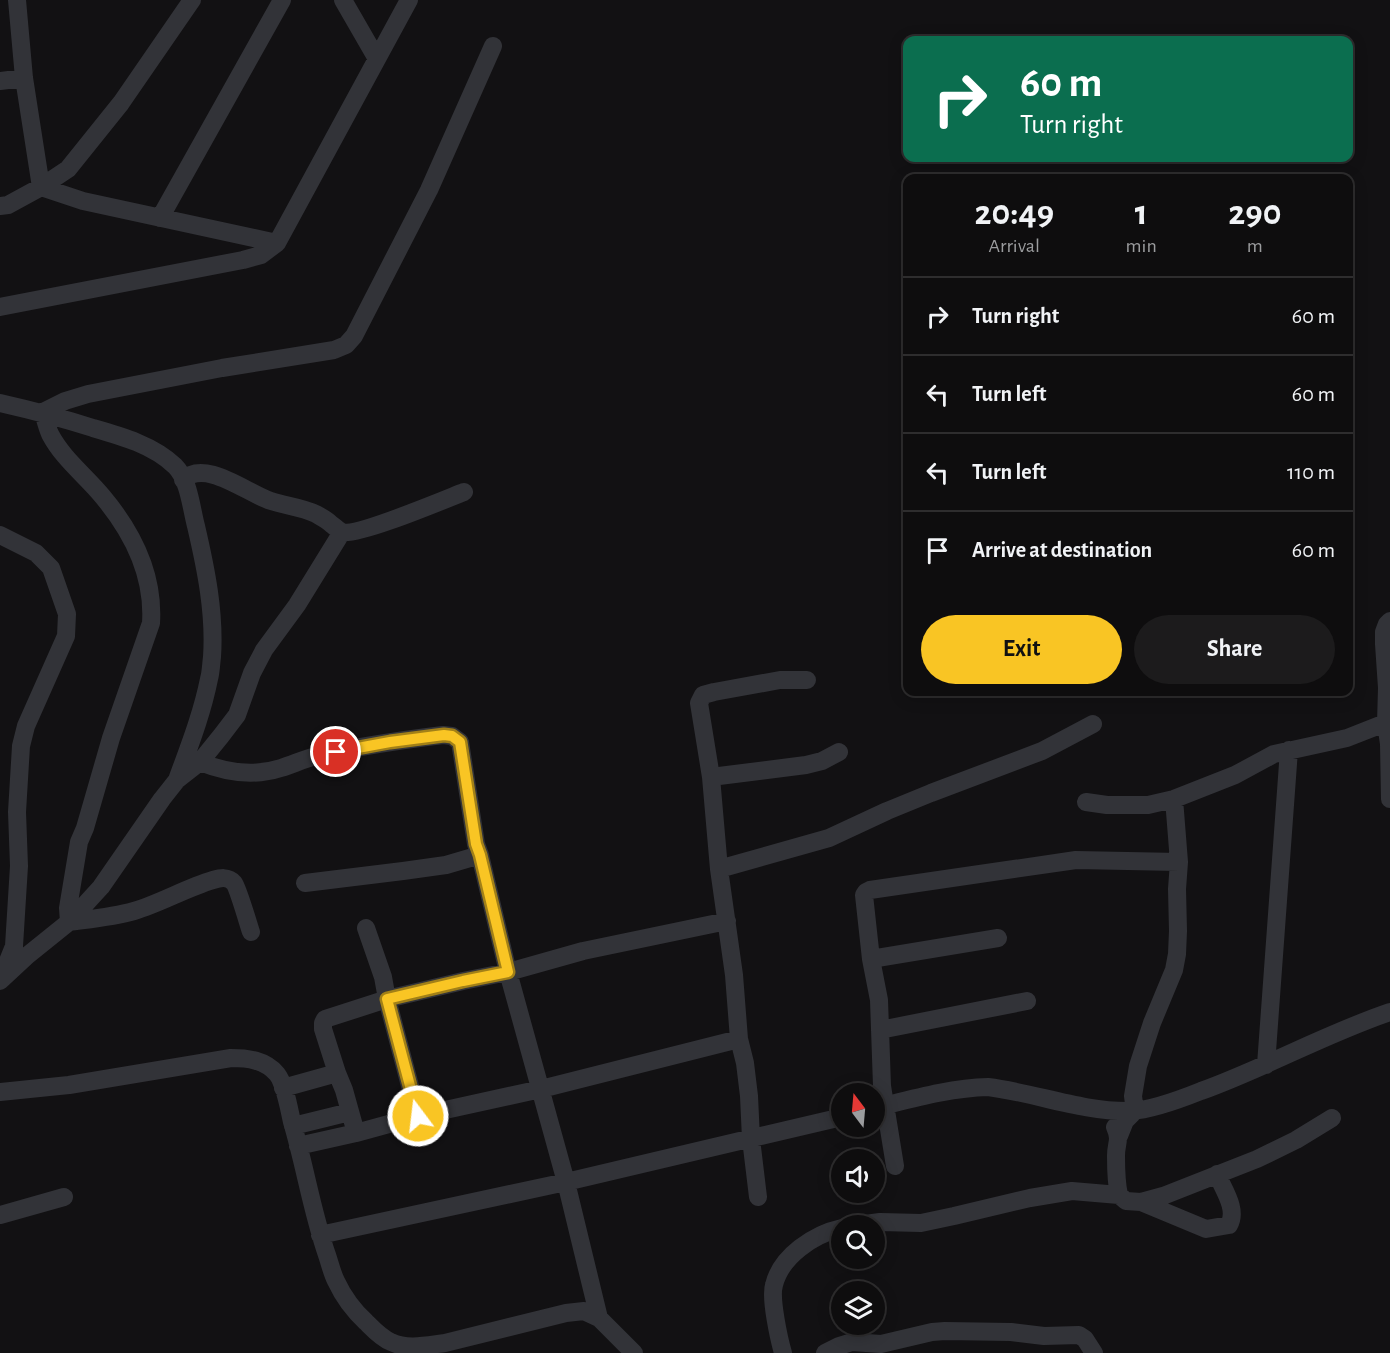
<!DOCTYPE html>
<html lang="en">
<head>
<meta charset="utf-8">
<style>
  :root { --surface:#0e0d0e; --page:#1c1b1c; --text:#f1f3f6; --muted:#9b9c9e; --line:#2e2d2e; --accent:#f9c524 }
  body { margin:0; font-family:"Alegreya Sans",sans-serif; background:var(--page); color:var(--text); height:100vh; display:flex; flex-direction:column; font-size:22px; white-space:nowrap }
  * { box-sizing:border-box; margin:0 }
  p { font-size:20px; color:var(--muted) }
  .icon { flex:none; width:33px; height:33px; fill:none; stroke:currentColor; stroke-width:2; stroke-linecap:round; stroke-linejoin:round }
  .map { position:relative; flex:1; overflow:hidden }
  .drawer { position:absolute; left:903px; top:174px; width:450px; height:522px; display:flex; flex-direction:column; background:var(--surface); border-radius:12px; box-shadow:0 3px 15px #0003,0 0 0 2px var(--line) }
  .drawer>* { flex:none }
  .banner { position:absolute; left:903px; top:36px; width:450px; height:126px; border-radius:12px; box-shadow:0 3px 15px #0003,0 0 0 2px var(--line); background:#0b6e4f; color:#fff; overflow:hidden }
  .needle { width:39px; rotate:344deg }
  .buttons { position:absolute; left:831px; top:1083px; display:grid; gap:12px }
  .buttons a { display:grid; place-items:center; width:54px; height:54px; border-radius:50%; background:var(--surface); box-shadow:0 3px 15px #0003,0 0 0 2px var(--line); font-size:30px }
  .pin { position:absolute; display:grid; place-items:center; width:51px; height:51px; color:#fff; margin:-26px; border:3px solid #fff; border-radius:50%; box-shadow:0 2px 6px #0007 }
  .me { position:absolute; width:66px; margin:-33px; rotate:345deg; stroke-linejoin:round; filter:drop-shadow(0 0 4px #0008) }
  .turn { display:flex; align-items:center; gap:21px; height:126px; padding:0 18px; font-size:27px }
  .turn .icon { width:78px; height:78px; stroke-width:2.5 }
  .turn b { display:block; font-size:42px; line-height:51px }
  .eta { display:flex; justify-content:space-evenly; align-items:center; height:102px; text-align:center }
  .eta b { font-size:36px; font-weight:700; line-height:42px }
  .cta { display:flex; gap:12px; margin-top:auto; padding:12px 18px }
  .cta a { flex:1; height:69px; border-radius:36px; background:var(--accent); color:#111; font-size:24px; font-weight:700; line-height:69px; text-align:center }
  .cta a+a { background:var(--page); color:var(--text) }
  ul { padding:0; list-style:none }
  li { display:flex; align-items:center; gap:18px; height:78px; padding:0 18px; border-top:2px solid var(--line) }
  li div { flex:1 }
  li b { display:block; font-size:22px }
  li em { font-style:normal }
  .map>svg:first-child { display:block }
</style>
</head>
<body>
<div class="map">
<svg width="1390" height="1353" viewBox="0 0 1390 1353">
  <rect width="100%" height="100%" fill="#121113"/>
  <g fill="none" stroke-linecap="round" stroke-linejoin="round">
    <!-- minor -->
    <path stroke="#323338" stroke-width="18" d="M 17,0 L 24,78 L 41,187 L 83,201 L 277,243
      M 343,0 L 377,59
      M 0,81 L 24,78
      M 0,206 L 8,205 L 41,187 L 68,169 L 121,103 L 192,0
      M 160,218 L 282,0
      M 0,307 L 243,260 L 261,255 L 277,243 L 409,0
      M 0,403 C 31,410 62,418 93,428 C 121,436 153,445 175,466 C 189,480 191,507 196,526 C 206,569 215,613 212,657 C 211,664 211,672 209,679 C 202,714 189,747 177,780
      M 183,480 C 205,458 248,494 271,501 C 286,506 302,507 316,514 C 321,517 327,520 331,524 C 334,526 339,531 342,532 C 356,537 446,499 464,492
      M 0,535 L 36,553 L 51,568 L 67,614 L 66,636 L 26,726 L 21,746 L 17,812 L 19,866 L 14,946 L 2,976
      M 1390,621 L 1387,624 L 1384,632 L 1384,644 L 1387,688 L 1386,723 L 1389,744 L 1390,799
      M 200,762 C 227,773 253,777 281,768 C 294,764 306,758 320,755 C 361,746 402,740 443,735 L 452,736 L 460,742 L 476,844 L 480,855 L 508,972 L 566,1182 L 599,1318
      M 711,777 L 806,765 L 822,761 L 839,752
      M 1086,802 L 1107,805 L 1148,805 L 1174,799 L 1235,775 L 1274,754 L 1347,738 L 1390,721
      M 719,869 L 829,838 L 887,811 L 931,793 L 1042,751 L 1093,724
      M 305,883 L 403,871 L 446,865 L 480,855
      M 251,932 C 248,923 238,888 234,883 C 228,876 220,878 213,880 C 186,888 161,903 134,911 C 113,917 91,919 69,922 L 68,908 L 79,842 L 85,828 L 111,738 L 151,623 C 154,576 133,533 103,497 C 86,476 63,459 50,434 C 47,427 45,419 43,412 L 65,401 L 88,394 L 222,368 L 334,350 L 346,345 L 354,336 L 429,190 L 493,46
      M 871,959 L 998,938
      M 0,981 L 28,955 L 69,922 L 101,887 L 162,799 L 177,780 L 200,762 L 221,736 L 237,715 L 252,673 L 264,650 L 297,605 L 342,532
      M 880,1030 L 1027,1001
      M 1266,1065 L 1289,750
      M 337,1073 L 323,1029 L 323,1023 L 325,1019 L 387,999 L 383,977 L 366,928
      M 283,1088 L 337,1073 L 344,1090 L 356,1133
      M 0,1092 L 69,1085 L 231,1058 C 248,1058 265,1060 277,1074 C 285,1084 289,1109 292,1122 C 305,1166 312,1212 327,1255 C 330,1264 332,1273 336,1281 C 343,1296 354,1311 366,1322 C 373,1329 381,1338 391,1342 C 407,1350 428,1345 445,1343 L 566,1313 L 584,1311 L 599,1318 L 634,1353
      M 875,1108 C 912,1099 950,1088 988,1087 C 1036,1093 1082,1112 1131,1111 C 1152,1110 1181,1099 1201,1091 C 1265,1068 1325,1034 1390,1012
      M 418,1116 L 387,999 L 463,981 L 508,972 L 583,951 L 727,921
      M 293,1126 L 350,1112
      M 1115,1127 C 1121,1141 1116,1142 1116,1156 C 1116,1169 1116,1182 1119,1195 L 1126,1201 L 1141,1202 L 1163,1196 L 1257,1159 L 1296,1140 L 1332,1118
      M 1119,1136 L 1125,1121 L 1135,1111 L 1133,1096 L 1138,1066 L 1152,1023 L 1174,970 L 1177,954 L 1178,931 L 1177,889 L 1179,862 L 1174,799
      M 298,1146 L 356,1133 L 418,1116 L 541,1089 L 739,1039
      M 895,1166 L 882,1086 L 879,1000 L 871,959 L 864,895 L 866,892 L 870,890 L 1076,860 L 1179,862
      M 758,1197 L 751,1139 L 749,1096 L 745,1063 L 739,1039 L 734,975 L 719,869 L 711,777 L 699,703 L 703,695 L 714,692 L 780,680 L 807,680
      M 1141,1202 L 1206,1229 L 1229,1225 C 1238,1209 1223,1189 1217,1174
      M 0,1215 L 64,1197
      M 851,1226 L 880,1222 L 921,1223 L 954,1216 L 1030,1198 L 1072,1191 L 1119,1195
      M 320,1235 L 566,1182 L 842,1117
      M 783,1353 C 779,1339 770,1298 774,1285 C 781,1256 814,1234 842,1228
      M 825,1353 L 839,1346 L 852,1342 L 881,1344 L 932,1332 L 945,1331 L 1011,1332 L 1044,1336 L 1079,1335 L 1085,1339 L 1094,1353"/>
  </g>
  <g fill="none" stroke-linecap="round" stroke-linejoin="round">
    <defs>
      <path id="route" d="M 336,752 L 390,742 L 444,735 L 452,736 L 460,742 L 476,844 L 480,855 L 508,972 L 463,981 L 387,999 L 418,1116"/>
    </defs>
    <!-- route casing -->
    <use href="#route" stroke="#a28017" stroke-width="15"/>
    <!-- route -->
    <use href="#route" stroke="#f9c524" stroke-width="10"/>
  </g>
</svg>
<div class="buttons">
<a><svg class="needle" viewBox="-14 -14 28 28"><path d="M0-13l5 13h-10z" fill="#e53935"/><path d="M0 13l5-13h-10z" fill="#9b9c9e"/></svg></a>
<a><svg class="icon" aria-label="sound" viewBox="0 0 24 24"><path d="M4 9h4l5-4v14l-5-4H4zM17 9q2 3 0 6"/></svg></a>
<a><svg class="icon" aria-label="search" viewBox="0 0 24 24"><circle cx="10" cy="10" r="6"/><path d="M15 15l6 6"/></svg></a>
<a><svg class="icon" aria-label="layers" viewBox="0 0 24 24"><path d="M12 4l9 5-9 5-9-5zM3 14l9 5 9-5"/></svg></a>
</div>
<div class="pin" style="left:336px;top:752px;background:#d93025"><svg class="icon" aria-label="arrive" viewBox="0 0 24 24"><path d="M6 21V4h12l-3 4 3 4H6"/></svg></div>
<svg class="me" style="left:418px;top:1116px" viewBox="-20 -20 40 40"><circle r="17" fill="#f9c524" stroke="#fff" stroke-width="3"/><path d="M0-11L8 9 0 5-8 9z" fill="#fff"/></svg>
<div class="banner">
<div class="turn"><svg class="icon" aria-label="right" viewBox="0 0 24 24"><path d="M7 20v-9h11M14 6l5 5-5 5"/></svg><div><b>60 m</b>Turn right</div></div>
</div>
<section class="drawer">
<div class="eta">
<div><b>20:49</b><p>Arrival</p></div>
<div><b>1</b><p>min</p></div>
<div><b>290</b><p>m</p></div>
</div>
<ul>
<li><svg class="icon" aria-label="right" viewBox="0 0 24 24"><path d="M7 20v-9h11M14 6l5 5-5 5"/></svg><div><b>Turn right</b></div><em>60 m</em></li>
<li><svg class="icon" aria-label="left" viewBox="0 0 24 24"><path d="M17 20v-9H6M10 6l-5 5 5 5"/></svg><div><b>Turn left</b></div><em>60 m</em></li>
<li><svg class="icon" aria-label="left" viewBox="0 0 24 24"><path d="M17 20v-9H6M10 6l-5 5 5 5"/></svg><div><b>Turn left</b></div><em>110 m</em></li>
<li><svg class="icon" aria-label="arrive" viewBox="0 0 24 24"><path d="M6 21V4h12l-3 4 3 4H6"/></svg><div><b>Arrive at destination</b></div><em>60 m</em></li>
</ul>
<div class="cta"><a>Exit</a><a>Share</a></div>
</section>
</div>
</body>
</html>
